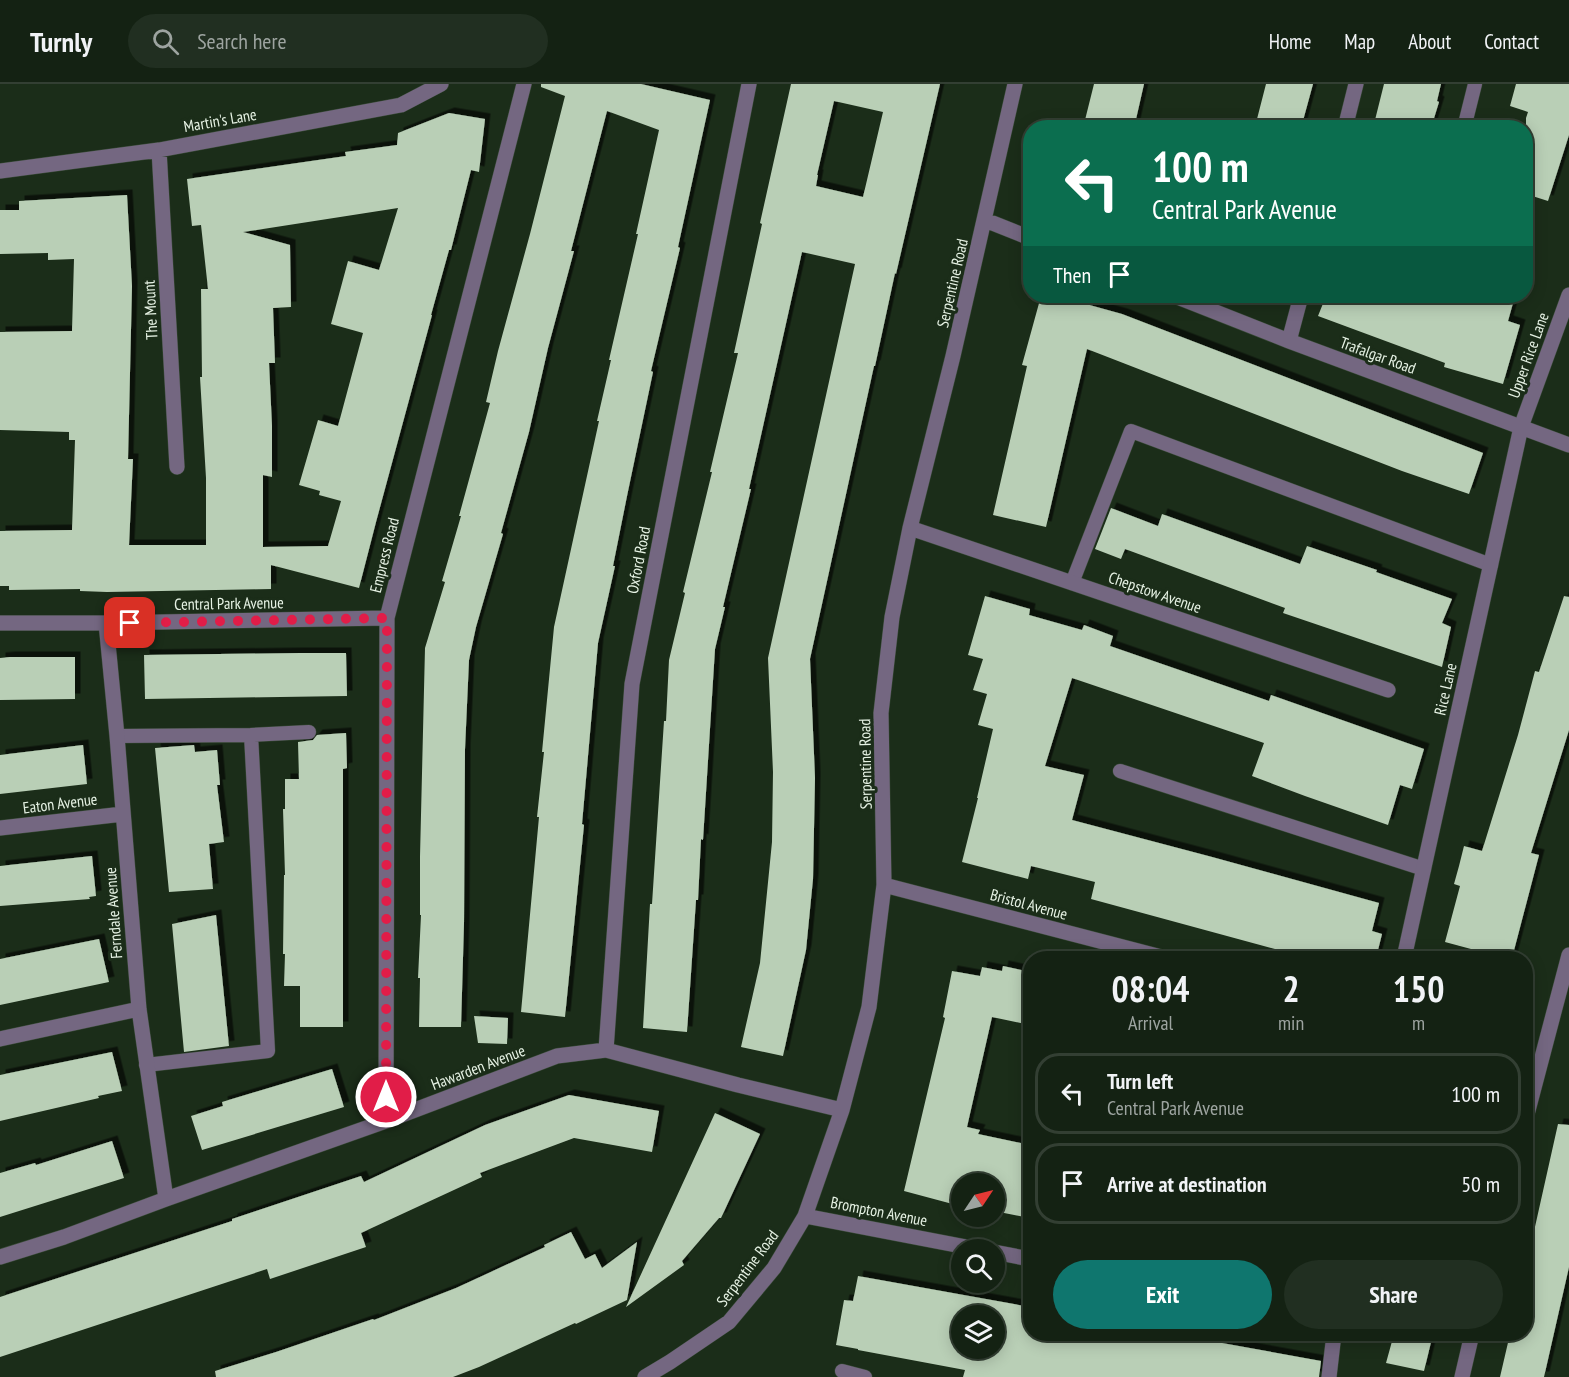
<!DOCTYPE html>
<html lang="en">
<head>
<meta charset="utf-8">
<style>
  :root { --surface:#142213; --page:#212f21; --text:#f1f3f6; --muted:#9da4a0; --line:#333f33; --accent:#0f766e }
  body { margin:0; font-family:"PT Sans Narrow",sans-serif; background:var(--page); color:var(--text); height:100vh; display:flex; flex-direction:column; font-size:22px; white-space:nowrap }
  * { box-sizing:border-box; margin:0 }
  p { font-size:20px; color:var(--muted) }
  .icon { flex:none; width:33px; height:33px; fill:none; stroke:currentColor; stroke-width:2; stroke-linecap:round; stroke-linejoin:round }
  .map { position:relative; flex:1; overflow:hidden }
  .sheet { position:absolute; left:1023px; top:867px; width:510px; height:390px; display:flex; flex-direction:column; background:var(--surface); border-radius:24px; box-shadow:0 3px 15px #0003,0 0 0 2px var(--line) }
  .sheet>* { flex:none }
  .banner { position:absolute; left:1023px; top:36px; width:510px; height:183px; border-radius:24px; box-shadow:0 3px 15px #0003,0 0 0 2px var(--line); background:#0b6e4f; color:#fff; overflow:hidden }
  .needle { width:39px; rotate:55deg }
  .fabs { position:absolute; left:951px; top:1089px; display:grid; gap:12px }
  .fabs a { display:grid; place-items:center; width:54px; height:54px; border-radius:50%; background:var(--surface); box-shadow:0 3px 15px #0003,0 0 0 2px var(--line); font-size:30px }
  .pin { position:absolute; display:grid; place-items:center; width:51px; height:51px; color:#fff; margin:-26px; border-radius:12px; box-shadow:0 3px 9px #0006 }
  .me { position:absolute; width:66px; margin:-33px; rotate:0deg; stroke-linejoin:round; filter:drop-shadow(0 0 4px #0008) }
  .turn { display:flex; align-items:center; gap:21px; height:126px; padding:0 30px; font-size:27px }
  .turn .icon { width:78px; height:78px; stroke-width:2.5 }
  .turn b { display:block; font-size:42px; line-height:51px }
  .then { display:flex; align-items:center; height:57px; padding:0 30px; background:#0003; gap:12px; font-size:22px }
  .eta { display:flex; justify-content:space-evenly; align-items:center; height:102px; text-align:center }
  .eta b { font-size:36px; font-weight:700; line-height:42px }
  .button { display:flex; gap:12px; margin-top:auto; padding:12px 30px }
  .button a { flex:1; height:69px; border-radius:36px; background:var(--accent); color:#fff; font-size:24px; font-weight:700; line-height:69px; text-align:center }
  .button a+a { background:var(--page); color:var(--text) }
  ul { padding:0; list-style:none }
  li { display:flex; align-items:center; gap:18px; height:81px; margin:0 12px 9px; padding:0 18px; border:3px solid var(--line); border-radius:24px }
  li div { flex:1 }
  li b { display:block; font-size:22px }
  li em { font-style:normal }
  header { display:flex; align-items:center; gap:36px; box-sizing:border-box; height:84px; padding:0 30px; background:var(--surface); border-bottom:2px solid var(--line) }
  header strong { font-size:28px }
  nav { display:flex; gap:33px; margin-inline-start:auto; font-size:21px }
  .search { width:420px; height:54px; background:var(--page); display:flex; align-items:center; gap:15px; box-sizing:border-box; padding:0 21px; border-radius:33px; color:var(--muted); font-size:22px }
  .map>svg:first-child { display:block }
</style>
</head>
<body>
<header>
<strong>Turnly</strong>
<div class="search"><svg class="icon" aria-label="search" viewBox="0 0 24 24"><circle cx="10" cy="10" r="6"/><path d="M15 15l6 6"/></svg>Search here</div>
<nav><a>Home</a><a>Map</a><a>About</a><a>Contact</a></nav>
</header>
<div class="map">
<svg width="1569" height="1293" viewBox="0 0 1569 1293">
  <defs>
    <filter id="shadow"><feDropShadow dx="5.5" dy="-5.5" stdDeviation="0" flood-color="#0009"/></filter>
  </defs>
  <rect width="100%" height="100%" fill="#1b2d19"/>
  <!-- building -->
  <path fill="#b9cfb6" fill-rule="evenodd" filter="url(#shadow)" d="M 541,0 L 641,0 L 710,16 L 678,163 L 680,164 L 651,287 L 653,288 L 627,412 L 613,482 L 615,482 L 598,559 L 582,740 L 584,741 L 565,933 L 521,928 L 539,733 L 537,733 L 544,668 L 542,668 L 554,543 L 599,337 L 597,337 L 611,276 L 609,276 L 638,150 L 636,150 L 659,46 L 607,27 L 571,167 L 574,167 L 548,264 L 529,348 L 501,449 L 503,450 L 476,543 L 469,576 L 465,665 L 464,839 L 461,943 L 419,943 L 420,894 L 418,894 L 421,831 L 420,831 L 420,773 L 425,564 L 445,498 L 442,497 L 461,432 L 459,432 L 490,319 L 486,318 L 498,267 L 530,150 L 565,12 L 541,3 Z
    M 791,0 L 940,0 L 896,190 L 895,189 L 875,282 L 874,282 L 810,575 L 815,694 L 813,795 L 806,866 L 783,972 L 741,963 L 760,879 L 772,758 L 773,688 L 768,574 L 855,180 L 802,168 L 749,405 L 751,405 L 723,523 L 725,523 L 715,565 L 703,756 L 701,755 L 698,816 L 696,816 L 687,948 L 643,944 L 650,820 L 652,820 L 664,637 L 666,637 L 669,576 L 685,509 L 683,508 L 712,388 L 710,388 L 738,269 L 734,269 L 762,140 L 760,139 ZM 834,17 L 883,28 L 863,113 L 816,102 L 818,91 L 817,91 Z
    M 1094,0 L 1144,0 L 1134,44 L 1083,44 Z
    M 1266,0 L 1313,0 L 1301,44 L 1257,44 L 1259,36 L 1257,35 Z
    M 1384,0 L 1441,0 L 1437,17 L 1439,18 L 1431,44 L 1373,44 Z
    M 1516,0 L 1569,0 L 1569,51 L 1548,117 L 1526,110 L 1526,34 L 1528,28 L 1510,22 Z
    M 449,29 L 485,35 L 479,88 L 471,86 L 451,166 L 449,166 L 431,231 L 432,231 L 376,438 L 359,504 L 271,481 L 271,505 L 107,508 L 80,507 L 80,505 L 9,506 L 9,502 L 0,502 L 0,447 L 72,446 L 75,356 L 69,356 L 69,348 L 0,346 L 0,248 L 72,247 L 74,175 L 48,176 L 48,169 L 0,170 L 0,126 L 19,126 L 19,117 L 127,111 L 132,202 L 128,375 L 133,375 L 129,461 L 206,461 L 206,394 L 200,293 L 202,293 L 201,205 L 208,205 L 201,141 L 192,142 L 187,95 L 346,72 L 345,68 L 397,61 L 398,49 ZM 398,124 L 379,186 L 348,177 L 331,240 L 363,249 L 338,342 L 318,336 L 299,401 L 320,407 L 319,411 L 341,417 L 328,462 L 263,463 L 263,391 L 272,393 L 272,342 L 269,279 L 275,279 L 273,224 L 291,223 L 290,161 L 243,148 Z
    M 1041,212 L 1057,212 L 1122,230 L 1483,369 L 1469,410 L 1402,387 L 1087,265 L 1046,443 L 993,431 L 1027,282 L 1022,281 Z
    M 1326,212 L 1515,212 L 1508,237 L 1520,241 L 1503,300 L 1444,283 L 1445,279 L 1318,232 Z
    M 1111,424 L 1158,442 L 1162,430 L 1300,480 L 1307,462 L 1377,486 L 1376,488 L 1452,515 L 1442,539 L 1451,543 L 1442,583 L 1283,529 L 1285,524 L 1125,465 L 1121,475 L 1095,465 Z
    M 985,512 L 1030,525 L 1029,531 L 1082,546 L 1084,541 L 1113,552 L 1110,562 L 1269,617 L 1271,611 L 1424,665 L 1412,705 L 1400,701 L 1388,741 L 1305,712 L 1252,692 L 1264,659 L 1072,594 L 1045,682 L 1084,691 L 1072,736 L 1212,773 L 1379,819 L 1372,847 L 1382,850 L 1376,874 L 1308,874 L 1091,815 L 1095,798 L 1031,782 L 1028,795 L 962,778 L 978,714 L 977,714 L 993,645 L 978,641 L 987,610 L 973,606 L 983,575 L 968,571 Z
    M 1564,512 L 1569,513 L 1569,646 L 1531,769 L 1539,771 L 1512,874 L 1468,874 L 1471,865 L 1445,858 L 1460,802 L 1454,800 L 1459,782 L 1464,762 L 1482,767 L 1518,651 L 1535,587 L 1539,588 Z
    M 301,569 L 346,569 L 347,612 L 145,615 L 144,571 Z
    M 10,573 L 75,573 L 75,615 L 0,616 L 0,574 Z
    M 346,649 L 347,684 L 343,685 L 343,943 L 300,943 L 300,902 L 284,902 L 285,870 L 283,870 L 284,791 L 285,791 L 283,725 L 285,725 L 285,695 L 299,695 L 298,658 L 313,656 L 317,651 Z
    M 83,661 L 87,700 L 0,710 L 0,671 Z
    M 194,661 L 195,668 L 217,666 L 220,701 L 217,701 L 224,758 L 209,760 L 213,805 L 169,808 L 155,664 Z
    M 92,772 L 96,812 L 89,813 L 90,815 L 0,822 L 0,782 Z
    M 216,831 L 229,962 L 184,968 L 172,840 Z
    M 99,855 L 109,898 L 0,921 L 0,875 Z
    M 1003,882 L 1030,888 L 1030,941 L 992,933 L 967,1043 L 980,1046 L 978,1050 L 1030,1061 L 1030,1134 L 994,1127 L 994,1100 L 962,1100 L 960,1122 L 904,1107 L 945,934 L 943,933 L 952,887 L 980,892 L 982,883 L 1002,887 Z
    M 474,932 L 508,934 L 507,960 L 478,959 Z
    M 112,968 L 122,1007 L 98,1012 L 99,1014 L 0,1037 L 0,991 Z
    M 332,985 L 344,1023 L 202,1066 L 191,1032 L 223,1022 L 222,1018 Z
    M 569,1011 L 659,1027 L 652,1068 L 574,1054 L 480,1089 L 482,1093 L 361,1149 L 366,1163 L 270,1195 L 267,1185 L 0,1273 L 0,1213 L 232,1137 L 232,1135 L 361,1092 L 364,1098 L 485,1041 Z
    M 715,1029 L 760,1050 L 721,1134 L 719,1134 L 682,1177 L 684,1181 L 626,1223 Z
    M 1558,1040 L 1569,1041 L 1569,1183 L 1544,1293 L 1500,1293 L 1510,1250 L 1526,1250 L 1526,1183 Z
    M 112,1057 L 124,1094 L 0,1133 L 0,1089 L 35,1079 L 36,1081 Z
    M 571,1148 L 585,1175 L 595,1170 L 602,1184 L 637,1158 L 627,1216 L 576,1240 L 575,1239 L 479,1283 L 453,1293 L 216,1293 L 215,1287 L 276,1268 L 373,1235 L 374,1236 L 456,1204 L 545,1163 L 544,1161 Z
    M 858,1192 L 1030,1223 L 1030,1250 L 1172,1250 L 1321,1277 L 1319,1293 L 963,1293 L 965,1286 L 858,1266 L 858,1265 L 836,1261 L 844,1216 L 853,1217 ZM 962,1232 L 994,1232 L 994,1264 L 962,1264 Z
    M 1394,1250 L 1433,1250 L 1424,1287 L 1386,1279 Z"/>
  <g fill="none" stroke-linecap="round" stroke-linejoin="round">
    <defs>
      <path id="lane" d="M 1464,44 L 1475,0
        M 1072,499 L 1131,347 L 1491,481
        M 251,651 L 309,648
        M 117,652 L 251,651 L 268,967 L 146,981
        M 1120,687 L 1424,785
        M 842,1287 L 865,1293"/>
      <path id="street" d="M 1345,44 L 1356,0
        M 159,66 L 177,383
        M 0,87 L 159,66 L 401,21 L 441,0
        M 985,136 L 1030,154
        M 1175,212 L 1289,257 L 1569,361
        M 1289,257 L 1301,212
        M 910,444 L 1388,606
        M 0,539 L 106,539 L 387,534
        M 106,539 L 117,652 L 139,925 L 166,1115
        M 0,744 L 123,730
        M 884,801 L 1165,874
        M 1404,874 L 1521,343 L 1569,211
        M 0,955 L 139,925
        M 606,966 L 632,600 L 749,0
        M 1526,1034 L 1569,871
        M 386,1037 L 387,534 L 524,0
        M 805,1132 L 982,1166
        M 994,1168 L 1030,1175
        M 0,1173 L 64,1153 L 166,1115 L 386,1037 L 557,972 L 606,966 L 738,1001 L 842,1026
        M 645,1293 L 670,1278 L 729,1238 L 774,1184 L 805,1132 L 842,1026 L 869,923 L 884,801 L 881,629 L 892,533 L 910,444 L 953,272 L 1015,0
        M 1329,1293 L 1334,1250
        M 1462,1293 L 1472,1250"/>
    </defs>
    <!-- lane casing -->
    <use href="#lane" stroke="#374935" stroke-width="15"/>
    <!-- street casing -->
    <use href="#street" stroke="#374935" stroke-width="16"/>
    <!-- lane -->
    <use href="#lane" stroke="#746781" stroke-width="14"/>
    <!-- street -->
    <use href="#street" stroke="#746781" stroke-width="15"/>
  </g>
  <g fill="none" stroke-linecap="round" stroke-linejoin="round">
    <!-- route -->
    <path stroke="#e11d48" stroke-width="10" stroke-dasharray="0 18" d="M 130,539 L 387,534 L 386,1013"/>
  </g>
  <g text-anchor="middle" stroke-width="6" stroke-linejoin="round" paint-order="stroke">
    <!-- street labels -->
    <g font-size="16" fill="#e6f2e4" stroke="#1b2d19">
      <text transform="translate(220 36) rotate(-10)" y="6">Martin's Lane</text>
      <text transform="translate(952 199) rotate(-77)" y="6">Serpentine Road</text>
      <text transform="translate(150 226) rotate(-93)" y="6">The Mount</text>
      <text transform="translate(1378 271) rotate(20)" y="6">Trafalgar Road</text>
      <text transform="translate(1528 271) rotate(-70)" y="6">Upper Rice Lane</text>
      <text transform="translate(384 471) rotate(-76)" y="6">Empress Road</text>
      <text transform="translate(638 476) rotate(-79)" y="6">Oxford Road</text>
      <text transform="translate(1155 508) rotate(19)" y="6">Chepstow Avenue</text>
      <text transform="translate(229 519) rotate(-1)" y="6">Central Park Avenue</text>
      <text transform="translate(1445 605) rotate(-77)" y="6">Rice Lane</text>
      <text transform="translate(865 680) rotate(-91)" y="6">Serpentine Road</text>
      <text transform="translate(60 719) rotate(-7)" y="6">Eaton Avenue</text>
      <text transform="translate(1029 820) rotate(15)" y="6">Bristol Avenue</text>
      <text transform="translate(113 829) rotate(-94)" y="6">Ferndale Avenue</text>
      <text transform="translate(478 983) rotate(-21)" y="6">Hawarden Avenue</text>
      <text transform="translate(879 1127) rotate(11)" y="6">Brompton Avenue</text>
      <text transform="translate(747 1184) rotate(-53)" y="6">Serpentine Road</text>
    </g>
  </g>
</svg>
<div class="fabs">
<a><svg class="needle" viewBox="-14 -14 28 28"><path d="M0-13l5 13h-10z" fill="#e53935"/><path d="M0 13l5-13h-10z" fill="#9da4a0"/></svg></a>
<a><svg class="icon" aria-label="search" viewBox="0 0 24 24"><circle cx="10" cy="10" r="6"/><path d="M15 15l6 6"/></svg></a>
<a><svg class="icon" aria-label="layers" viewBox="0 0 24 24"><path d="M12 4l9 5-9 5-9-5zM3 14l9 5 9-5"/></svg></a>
</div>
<div class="pin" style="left:130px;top:539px;background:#d93025"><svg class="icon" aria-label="arrive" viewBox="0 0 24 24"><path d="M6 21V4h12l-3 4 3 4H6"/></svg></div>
<svg class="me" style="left:386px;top:1013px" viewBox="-20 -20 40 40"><circle r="17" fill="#e11d48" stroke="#fff" stroke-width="3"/><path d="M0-11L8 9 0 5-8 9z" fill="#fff"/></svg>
<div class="banner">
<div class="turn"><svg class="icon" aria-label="left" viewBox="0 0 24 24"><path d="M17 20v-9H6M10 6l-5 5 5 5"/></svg><div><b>100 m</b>Central Park Avenue</div></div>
<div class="then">Then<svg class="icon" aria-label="arrive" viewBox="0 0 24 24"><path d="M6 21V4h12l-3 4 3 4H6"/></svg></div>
</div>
<section class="sheet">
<div class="eta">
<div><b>08:04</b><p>Arrival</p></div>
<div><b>2</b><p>min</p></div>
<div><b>150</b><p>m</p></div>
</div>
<ul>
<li><svg class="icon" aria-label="left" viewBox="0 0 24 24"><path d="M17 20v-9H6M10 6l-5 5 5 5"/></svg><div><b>Turn left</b><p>Central Park Avenue</p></div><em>100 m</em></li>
<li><svg class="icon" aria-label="arrive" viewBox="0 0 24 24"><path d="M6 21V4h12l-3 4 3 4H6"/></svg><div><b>Arrive at destination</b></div><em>50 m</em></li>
</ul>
<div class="button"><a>Exit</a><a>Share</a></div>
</section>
</div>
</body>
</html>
